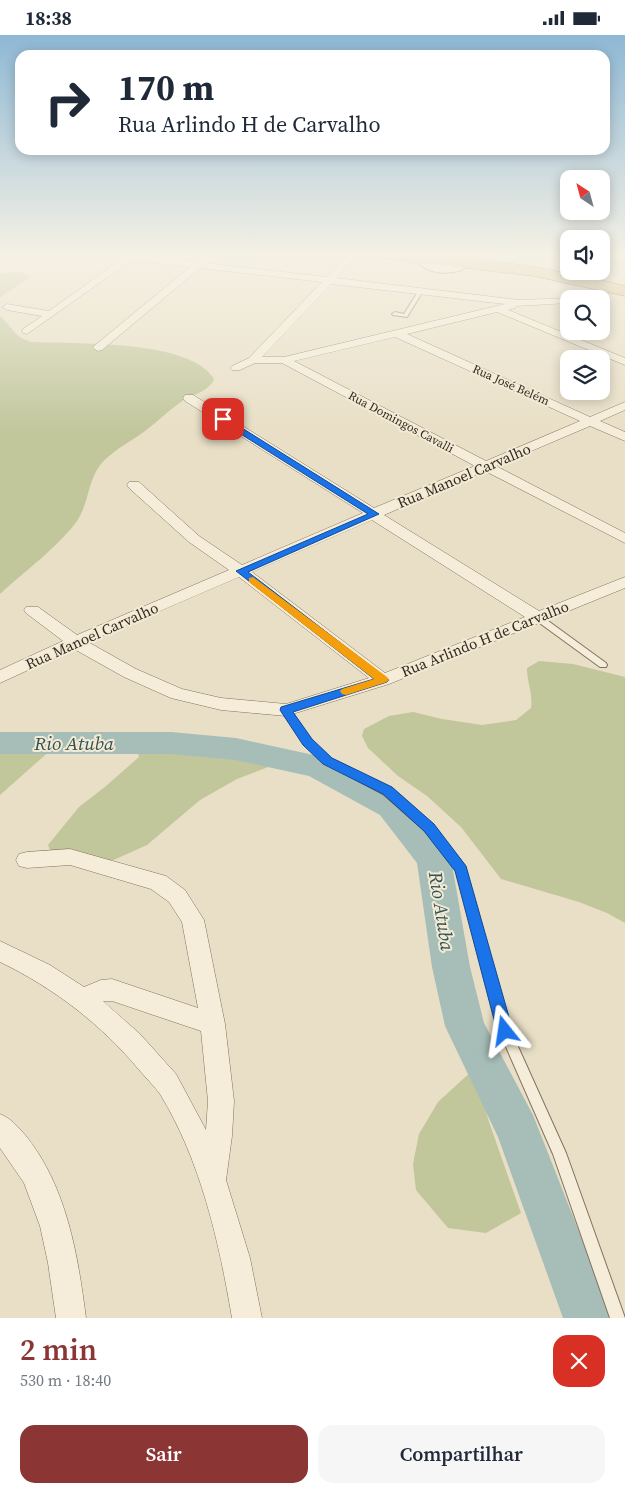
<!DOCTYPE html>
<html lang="pt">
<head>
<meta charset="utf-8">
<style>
  :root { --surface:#fff; --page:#f6f6f7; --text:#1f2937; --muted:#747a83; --accent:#8b3535 }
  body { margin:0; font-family:"Source Serif 4",serif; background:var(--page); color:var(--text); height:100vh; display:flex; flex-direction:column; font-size:19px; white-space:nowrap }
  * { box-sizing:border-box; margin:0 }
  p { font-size:16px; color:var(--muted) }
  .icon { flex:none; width:28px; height:28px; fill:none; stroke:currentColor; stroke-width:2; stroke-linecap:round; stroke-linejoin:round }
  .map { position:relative; height:1283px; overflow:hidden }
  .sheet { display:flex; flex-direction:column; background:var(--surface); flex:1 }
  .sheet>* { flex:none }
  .top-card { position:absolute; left:15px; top:15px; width:595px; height:105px; border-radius:15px; box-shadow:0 2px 12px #0003; background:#fff; color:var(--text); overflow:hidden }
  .needle { width:32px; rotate:324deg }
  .controls { position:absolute; left:560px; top:135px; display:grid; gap:10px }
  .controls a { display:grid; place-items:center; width:50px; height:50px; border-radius:10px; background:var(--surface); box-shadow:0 2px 12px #0003; font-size:25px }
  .pin { position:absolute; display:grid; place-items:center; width:42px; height:42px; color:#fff; margin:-21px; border-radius:10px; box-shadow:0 2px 8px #0006 }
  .me { position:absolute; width:55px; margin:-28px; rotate:345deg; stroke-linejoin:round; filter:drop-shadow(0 0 4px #0008) }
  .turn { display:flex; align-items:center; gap:18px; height:105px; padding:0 20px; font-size:22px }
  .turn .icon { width:65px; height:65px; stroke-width:2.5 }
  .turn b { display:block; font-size:35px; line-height:42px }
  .round { display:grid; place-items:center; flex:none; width:52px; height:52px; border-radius:15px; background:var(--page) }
  .headline { display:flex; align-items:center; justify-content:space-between; height:85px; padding:0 20px }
  h1 { font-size:30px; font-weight:600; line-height:38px; color:var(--accent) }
  .action { display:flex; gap:10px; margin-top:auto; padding:10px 20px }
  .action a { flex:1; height:58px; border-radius:15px; background:var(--accent); color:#fff; font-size:20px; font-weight:600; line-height:58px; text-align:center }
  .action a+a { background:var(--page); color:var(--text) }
  .status { display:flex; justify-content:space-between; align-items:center; height:35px; padding:0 25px; background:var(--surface); direction:ltr }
  .status svg { height:14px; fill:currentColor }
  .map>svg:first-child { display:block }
</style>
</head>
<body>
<div class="status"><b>18:38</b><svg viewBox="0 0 49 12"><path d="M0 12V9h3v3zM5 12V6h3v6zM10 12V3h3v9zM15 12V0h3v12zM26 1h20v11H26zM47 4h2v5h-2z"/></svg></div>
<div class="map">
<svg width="625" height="1283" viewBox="0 0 625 1283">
  <rect width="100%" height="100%" fill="#e9dfc6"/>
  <!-- green -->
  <path fill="#c1c69b" d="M 20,237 L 28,240 L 28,244 L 0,262 L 0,238 Z
    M 0,281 C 14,294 13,301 31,307 C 73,309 191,304 214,344 C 209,357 191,360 181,367 C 168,376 157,387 145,396 C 133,405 119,412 108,422 C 87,439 91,465 77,486 C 60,510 23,538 0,559 Z
    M 539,626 L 573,629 L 625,642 L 625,888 L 607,878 L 579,867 L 501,844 L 461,792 L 427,761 L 398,741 L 368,713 L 362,701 L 364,694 L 389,681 L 413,677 L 442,684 L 482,690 L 516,685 L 531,673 C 533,658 527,648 527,633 Z
    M 134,705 L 199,708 L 251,718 L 281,727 L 237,744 L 200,765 L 147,810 L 98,832 L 55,829 L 48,810 L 79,772 L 106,751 L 139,722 Z
    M 0,706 L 61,706 L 0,760 Z
    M 474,1034 L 489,1087 L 521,1178 L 486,1198 L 448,1193 L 416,1155 L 413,1129 L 419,1099 L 438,1067 Z"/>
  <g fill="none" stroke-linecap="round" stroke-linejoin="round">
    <!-- river -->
    <path fill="#a7bdb7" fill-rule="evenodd" d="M 0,697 L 171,697 L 236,703 L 318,721 L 329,724 L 404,762 L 446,814 L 451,824 L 470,932 L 484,988 L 533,1080 L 613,1283 L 563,1283 L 498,1102 L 445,991 L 432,932 L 417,828 L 380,780 L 309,741 L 236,725 L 171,719 L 0,719 Z"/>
    <defs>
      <path id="service" d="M 23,219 L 29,219 L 23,222 L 21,221 Z
        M 419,255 L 423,256 L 407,282 L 393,280 L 392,279 L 395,277 L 404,279 Z
        M 534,580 L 540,580 L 606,628 L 607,630 L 606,632 L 600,632 L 534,584 L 533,582 Z
        M 286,672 L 289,673 L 311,705 L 331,724 L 391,753 L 433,790 L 465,831 L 511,996 L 566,1118 L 625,1283 L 610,1283 L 553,1119 L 499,996 L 456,835 L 425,796 L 383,759 L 325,728 L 305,709 L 281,675 Z"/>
      <path id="minor" d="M 101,219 L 131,219 L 196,227 L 204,222 L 208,225 L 206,228 L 326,242 L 349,219 L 358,219 L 336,243 L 519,265 L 572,263 L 569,264 L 569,268 L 516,271 L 515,273 L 508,275 L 625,323 L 625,330 L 497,277 L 407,299 L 590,382 L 625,367 L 625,375 L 600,386 L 625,397 L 625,406 L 590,391 L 496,431 L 625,498 L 625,508 L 485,436 L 384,480 L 539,576 L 625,542 L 625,553 L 389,649 L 286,681 L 221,675 L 171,663 L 124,642 L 74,614 L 0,648 L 0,635 L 63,606 L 26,578 L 24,575 L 26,572 L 38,572 L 77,600 L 229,535 L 189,507 L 129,453 L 127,450 L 129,447 L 139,447 L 199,501 L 242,530 L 363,478 L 185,366 L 183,363 L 185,360 L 193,360 L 374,473 L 475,431 L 282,328 L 255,328 L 240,335 L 232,335 L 230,333 L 232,331 L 249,323 L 322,247 L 200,233 L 102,315 L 98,316 L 93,313 L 94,311 L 190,232 L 132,225 L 27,299 L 23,298 L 22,296 L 23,294 L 42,281 L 7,275 L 2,272 L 7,269 L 49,276 L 122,224 ZM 331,249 L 505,269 L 284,322 L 262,322 ZM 395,302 L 580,386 L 486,426 L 294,326 ZM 372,485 L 525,582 L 385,638 L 252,537 ZM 239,542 L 369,643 L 286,669 L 221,663 L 182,654 L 136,634 L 88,607 Z
        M 564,219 L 569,219 L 569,222 L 565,221 Z
        M 601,219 L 625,220 L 625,226 L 601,224 Z
        M 602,259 L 605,260 L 605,264 L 576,264 L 581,261 Z
        M 70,814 L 166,841 L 185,855 L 204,885 L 225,989 L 234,1066 L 232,1101 L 226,1145 L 250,1223 L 262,1283 L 232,1283 C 219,1207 201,1126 160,1059 C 154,1051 147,1044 140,1036 C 102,990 54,953 0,927 L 0,906 L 50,930 L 84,952 L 101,945 L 112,944 L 198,973 L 182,887 L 169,867 L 151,854 L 70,830 L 27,833 L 19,831 L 16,825 L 19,819 L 27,817 ZM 103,966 L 112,966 L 201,996 L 208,1066 L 206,1095 L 176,1039 L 140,999 Z
        M 0,1079 C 12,1084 18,1092 26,1101 C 67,1152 78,1221 86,1283 L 56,1283 L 48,1228 L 40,1191 L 24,1148 L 0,1113 Z"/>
      <path id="secondary" d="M 419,219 L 434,219 L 428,225 C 437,231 448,231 459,226 L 450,219 L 465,219 L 473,226 C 460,243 426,241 414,224 Z"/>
      <path id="trunk" d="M 372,219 C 457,219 543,230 625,251 L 625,261 L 534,241 L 379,223 Z"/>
    </defs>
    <!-- service casing -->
    <use href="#service" stroke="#83725e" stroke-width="2"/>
    <!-- minor casing -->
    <use href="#minor" stroke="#83725e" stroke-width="1"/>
    <!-- secondary casing -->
    <use href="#secondary" stroke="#655341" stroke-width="2"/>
    <!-- trunk casing -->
    <use href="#trunk" stroke="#514132" stroke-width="1"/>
    <!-- service -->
    <use href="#service" fill="#f5edd9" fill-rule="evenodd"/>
    <!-- minor -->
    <use href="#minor" fill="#f5edd9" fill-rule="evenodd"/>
    <!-- secondary -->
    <use href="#secondary" fill="#f5edd9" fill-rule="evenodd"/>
    <!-- trunk -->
    <use href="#trunk" fill="#dcba82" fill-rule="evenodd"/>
  </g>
  <!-- sky -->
  <linearGradient id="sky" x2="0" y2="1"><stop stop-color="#8eb8d4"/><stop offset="0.55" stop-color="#f5f1e5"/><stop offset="1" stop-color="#f5f1e5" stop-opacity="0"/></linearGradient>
  <rect width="625" height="399" fill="url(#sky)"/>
  <!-- route -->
  <path fill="#1a73e8" stroke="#114b97" d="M 220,383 L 226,383 L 379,479 L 248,537 L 389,645 L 387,647 L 293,677 L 312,704 L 332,723 L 392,752 L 434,789 L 466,831 L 513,996 L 511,1002 L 505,1004 L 499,1002 L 497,996 L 455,836 L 424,796 L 383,759 L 323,729 L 303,710 L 280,675 L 281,672 L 374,644 L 236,536 L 368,479 L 220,386 Z"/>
  <!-- slow -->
  <path fill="#f59e0b" d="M 253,542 L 387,642 L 389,645 L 387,647 L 346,660 L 342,659 L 340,656 L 342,654 L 374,644 L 249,547 L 249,543 Z"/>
  <g text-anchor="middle" stroke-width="4" stroke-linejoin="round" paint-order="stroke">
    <!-- far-street labels -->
    <g font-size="12" fill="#352a20" stroke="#f2ead5">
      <text transform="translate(511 350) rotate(24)" y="4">Rua José Belém</text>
      <text transform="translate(401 387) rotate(28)" y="4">Rua Domingos Cavalli</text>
    </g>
    <!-- street labels -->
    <g font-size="15" fill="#352a20" stroke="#f2ead5">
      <text transform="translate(464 441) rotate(-23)" y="5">Rua Manoel Carvalho</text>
      <text transform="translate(92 601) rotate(-24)" y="5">Rua Manoel Carvalho</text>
      <text transform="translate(485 604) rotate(-22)" y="5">Rua Arlindo H de Carvalho</text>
    </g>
    <!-- near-water labels -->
    <g font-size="19" font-style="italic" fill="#315351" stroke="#f2ead5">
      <text x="74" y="715">Rio Atuba</text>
      <text transform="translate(442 876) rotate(81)" y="7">Rio Atuba</text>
    </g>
  </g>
</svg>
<div class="controls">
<a><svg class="needle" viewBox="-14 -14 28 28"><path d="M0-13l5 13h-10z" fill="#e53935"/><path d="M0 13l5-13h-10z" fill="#747a83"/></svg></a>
<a><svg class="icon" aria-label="sound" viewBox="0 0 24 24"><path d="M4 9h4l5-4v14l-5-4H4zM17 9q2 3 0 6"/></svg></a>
<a><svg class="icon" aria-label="search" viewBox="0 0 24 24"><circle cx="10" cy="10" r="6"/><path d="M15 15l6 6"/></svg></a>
<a><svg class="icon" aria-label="layers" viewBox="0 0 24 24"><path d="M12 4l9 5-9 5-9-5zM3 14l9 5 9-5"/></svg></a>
</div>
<div class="pin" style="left:223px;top:384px;background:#d93025"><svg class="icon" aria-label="arrive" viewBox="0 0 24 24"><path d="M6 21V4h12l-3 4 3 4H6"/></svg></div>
<svg class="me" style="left:505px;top:996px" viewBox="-20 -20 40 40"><path d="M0-17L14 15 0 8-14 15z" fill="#1a73e8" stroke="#fff" stroke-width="4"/></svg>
<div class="top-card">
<div class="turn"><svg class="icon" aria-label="right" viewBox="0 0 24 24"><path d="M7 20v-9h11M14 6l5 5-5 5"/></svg><div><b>170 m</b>Rua Arlindo H de Carvalho</div></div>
</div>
</div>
<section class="sheet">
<div class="headline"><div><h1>2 min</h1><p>530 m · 18:40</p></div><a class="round" style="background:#d93025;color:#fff"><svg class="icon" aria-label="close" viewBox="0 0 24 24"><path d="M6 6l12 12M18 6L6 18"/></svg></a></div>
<div class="action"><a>Sair</a><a>Compartilhar</a></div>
</section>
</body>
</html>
